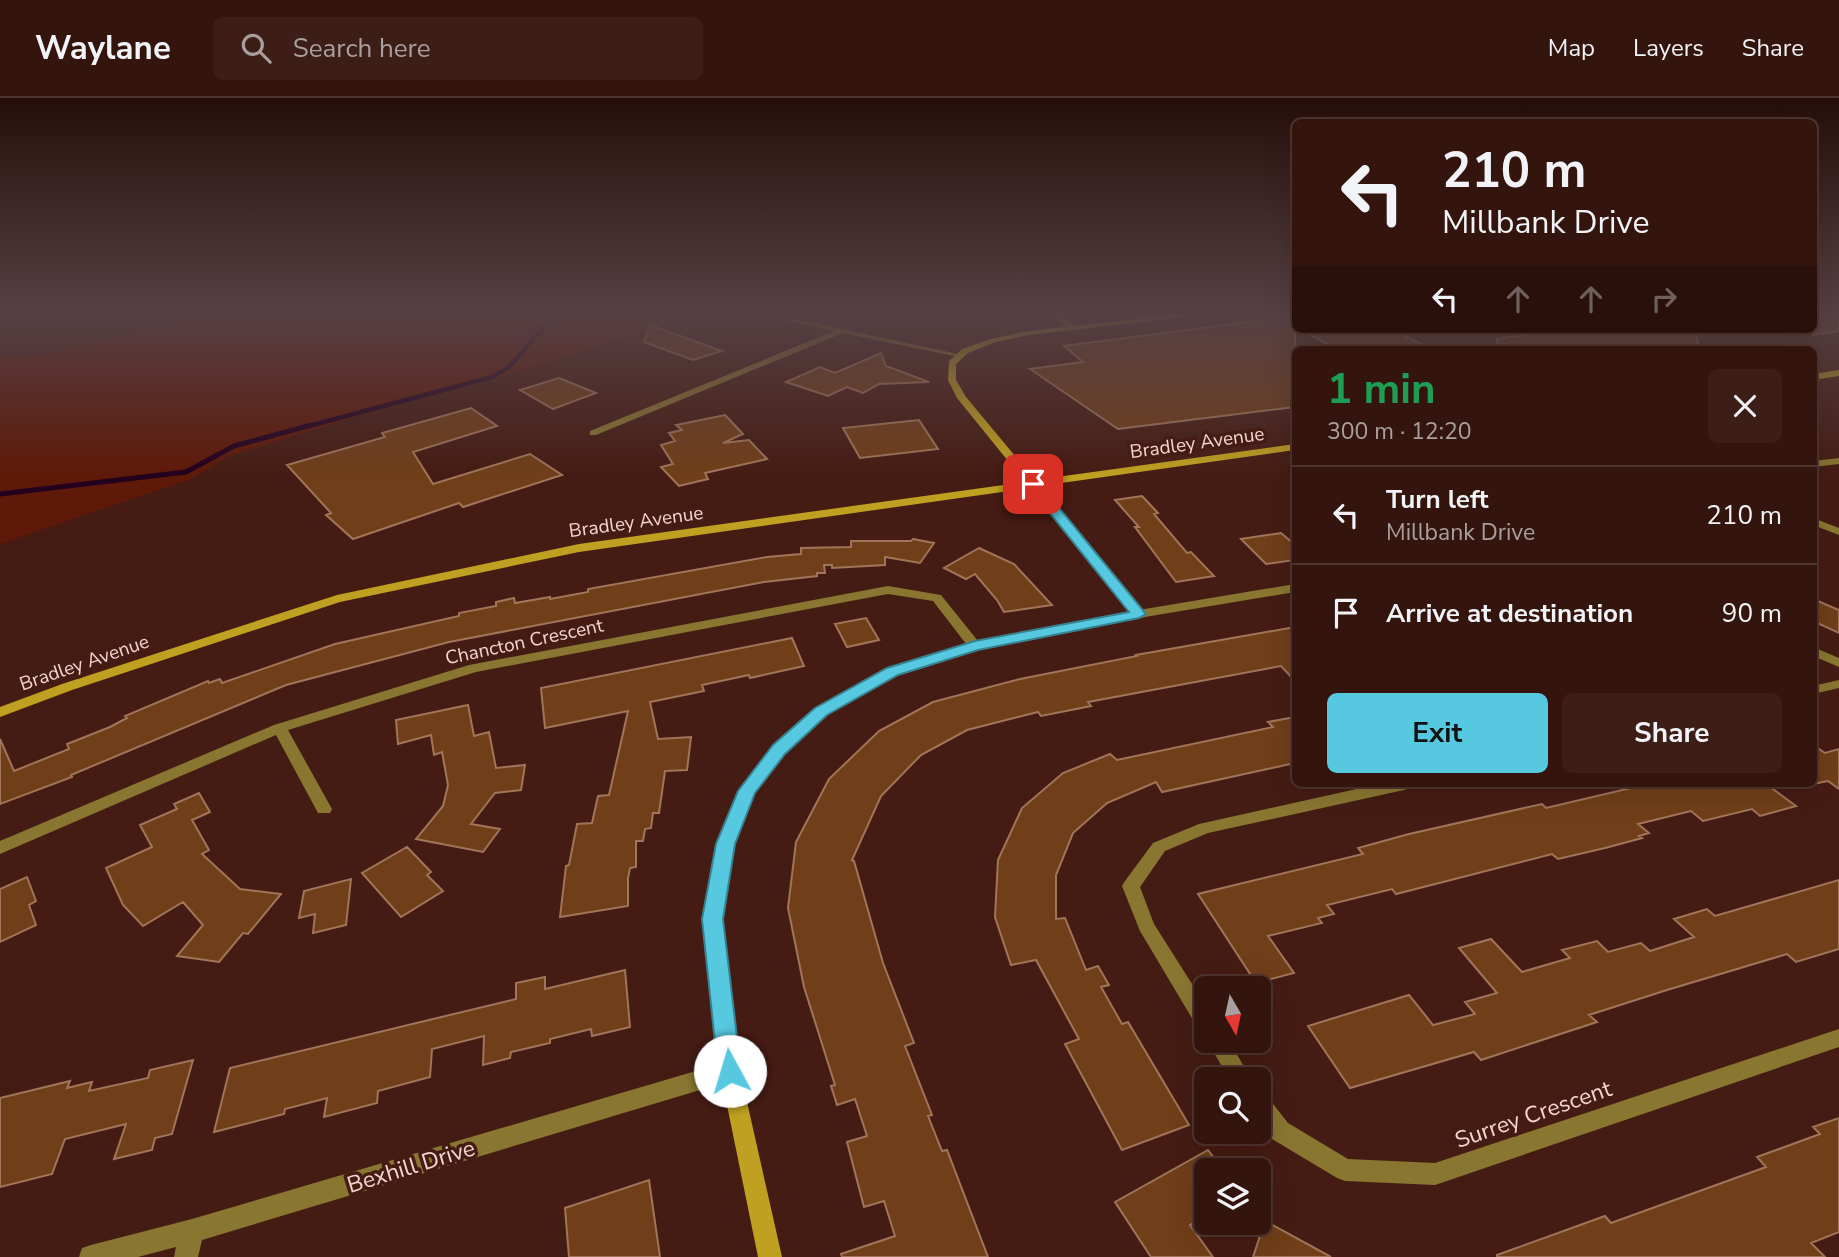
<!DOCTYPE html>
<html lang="en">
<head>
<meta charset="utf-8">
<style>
  :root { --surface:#34150e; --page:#3c1e17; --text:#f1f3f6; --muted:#a99f9e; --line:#4e342e; --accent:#56c9e1 }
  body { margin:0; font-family:"Nunito Sans",sans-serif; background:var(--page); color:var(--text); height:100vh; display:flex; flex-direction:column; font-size:26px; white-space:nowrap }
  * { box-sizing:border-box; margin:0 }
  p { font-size:23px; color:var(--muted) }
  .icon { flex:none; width:38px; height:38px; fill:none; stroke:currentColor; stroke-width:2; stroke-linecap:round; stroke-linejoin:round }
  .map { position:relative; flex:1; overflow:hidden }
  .panel { position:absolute; left:1292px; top:248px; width:525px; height:441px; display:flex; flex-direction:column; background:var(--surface); border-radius:10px; box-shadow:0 7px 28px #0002,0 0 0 2px var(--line) }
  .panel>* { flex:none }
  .top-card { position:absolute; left:1292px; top:21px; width:525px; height:214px; border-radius:10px; box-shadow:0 7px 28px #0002,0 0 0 2px var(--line); background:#34150e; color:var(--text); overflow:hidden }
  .needle { width:46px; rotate:171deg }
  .tools { position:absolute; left:1194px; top:878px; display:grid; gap:14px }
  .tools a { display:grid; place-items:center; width:77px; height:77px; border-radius:10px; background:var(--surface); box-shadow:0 7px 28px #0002,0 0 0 2px var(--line); font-size:35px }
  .pin { position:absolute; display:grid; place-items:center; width:60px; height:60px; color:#fff; margin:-30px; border-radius:14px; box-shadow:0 4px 10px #0006 }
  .me { position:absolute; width:77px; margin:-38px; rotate:354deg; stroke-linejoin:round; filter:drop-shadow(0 0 5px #0008) }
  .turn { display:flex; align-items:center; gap:24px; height:147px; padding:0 35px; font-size:32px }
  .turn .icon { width:91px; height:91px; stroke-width:2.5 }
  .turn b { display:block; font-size:49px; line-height:60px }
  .lanes { display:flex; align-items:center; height:66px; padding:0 35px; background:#0003; justify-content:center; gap:35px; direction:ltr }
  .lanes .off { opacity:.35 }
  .round { display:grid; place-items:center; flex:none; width:74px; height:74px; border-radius:10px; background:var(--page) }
  .overview { display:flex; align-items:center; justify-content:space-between; height:119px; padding:0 35px }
  h1 { font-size:42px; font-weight:700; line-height:52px; color:#1e9e55 }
  .primary-button { display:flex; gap:14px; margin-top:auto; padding:14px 35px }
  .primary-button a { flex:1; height:80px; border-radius:10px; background:var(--accent); color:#111; font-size:28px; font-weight:700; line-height:80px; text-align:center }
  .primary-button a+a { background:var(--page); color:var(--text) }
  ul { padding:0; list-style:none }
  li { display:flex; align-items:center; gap:21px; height:98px; padding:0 35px; border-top:2px solid var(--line) }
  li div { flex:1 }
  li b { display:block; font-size:26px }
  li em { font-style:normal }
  header { display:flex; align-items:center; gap:42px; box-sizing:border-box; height:98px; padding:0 35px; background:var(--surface); border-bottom:2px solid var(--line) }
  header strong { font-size:33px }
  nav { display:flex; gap:38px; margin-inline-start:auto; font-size:24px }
  .search { width:490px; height:63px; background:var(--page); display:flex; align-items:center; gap:18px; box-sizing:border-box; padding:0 24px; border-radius:10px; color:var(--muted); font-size:26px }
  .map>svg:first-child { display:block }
</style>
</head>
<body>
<header>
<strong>Waylane</strong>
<div class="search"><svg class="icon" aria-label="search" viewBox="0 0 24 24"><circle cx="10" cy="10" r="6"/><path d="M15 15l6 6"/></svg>Search here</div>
<nav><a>Map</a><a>Layers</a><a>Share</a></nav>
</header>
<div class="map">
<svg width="1839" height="1159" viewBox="0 0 1839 1159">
  <rect width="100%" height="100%" fill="#451c13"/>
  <!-- green -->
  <path fill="#5e1909" d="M 208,216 L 700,216 L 520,273 L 394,307 L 229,358 L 191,381 L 0,446 L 0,258 L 46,256 Z"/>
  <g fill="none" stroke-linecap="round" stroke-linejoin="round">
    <!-- stream-far1 -->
    <path stroke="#23001e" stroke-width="4.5" d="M 305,329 L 492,279 L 508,270 L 556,216"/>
    <!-- stream -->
    <path stroke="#23001e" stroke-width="5" d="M 0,396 L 186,374 L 234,348 L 311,327"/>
  </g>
  <!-- building -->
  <path fill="#703e19" stroke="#a0755a" stroke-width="2" d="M 1813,216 L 1839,216 L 1839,233 L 1813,237 Z
    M 1295,218 L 1295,309 L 1118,331 L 1030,271 L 1083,264 L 1064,248 Z
    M 650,227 L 722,253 L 693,262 L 644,244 Z
    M 1300,231 L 1392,231 L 1433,252 L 1338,252 Z
    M 1560,231 L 1694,231 L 1699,249 L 1682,252 L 1498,252 L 1497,241 Z
    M 881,255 L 886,268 L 929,284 L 879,286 L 863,295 L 847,289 L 828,298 L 786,284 L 820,269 L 835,275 Z
    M 559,280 L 596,295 L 553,311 L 520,292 Z
    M 471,310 L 497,328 L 413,354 L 433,386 L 530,356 L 562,377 L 463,409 L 459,405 L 353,441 L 326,417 L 331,415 L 287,367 L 385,339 L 382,335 Z
    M 725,317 L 743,336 L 723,345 L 749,342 L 767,361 L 705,375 L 708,381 L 679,388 L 661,369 L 673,366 L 661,347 L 675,343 L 669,335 L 682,332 L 676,327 Z
    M 919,322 L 938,351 L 860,360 L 843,330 Z
    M 1142,398 L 1158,415 L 1154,416 L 1187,455 L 1191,454 L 1214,478 L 1176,484 L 1135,429 L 1139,429 L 1115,402 Z
    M 1281,435 L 1295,447 L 1295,462 L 1266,466 L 1241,441 Z
    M 913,441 L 934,445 L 920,465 L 885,459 L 885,467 L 832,470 L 832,467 L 824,467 L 825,475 L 817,475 L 817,478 L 764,484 L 449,544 L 286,587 L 71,677 L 72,679 L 0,706 L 0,641 L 14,673 L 69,651 L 67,646 L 110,629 L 127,620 L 125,618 L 208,583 L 209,585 L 220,581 L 222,585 L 335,546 L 459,518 L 459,515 L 496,508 L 496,504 L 514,500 L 515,505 L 550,499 L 550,501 L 588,494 L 588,491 L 767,459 L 801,456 L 801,450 L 851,449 L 851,443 L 911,443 Z
    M 979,450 L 1014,466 L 1052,507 L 1004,514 L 997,502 L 975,476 L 966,481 L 944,470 Z
    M 1813,501 L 1839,512 L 1839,535 L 1813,523 Z
    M 866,520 L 879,542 L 847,549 L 835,526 Z
    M 1295,529 L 1295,583 L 1281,568 L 1088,604 L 1091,608 L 1041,618 L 1038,614 L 967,632 L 921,657 L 881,698 L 852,762 L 854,763 L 883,865 L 914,945 L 905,948 L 932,1017 L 928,1018 L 942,1053 L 947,1052 L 988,1159 L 842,1159 L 841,1156 L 895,1138 L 884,1103 L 864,1109 L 847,1044 L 867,1038 L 855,1001 L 837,1007 L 831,988 L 835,987 L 804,889 L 788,810 L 796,744 L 829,681 L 879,633 L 933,604 L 1020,581 L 1137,558 L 1136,557 Z
    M 792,540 L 804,568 L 750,580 L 749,577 L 702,587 L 704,593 L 650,604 L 658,641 L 691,639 L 687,672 L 665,673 L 659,715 L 653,715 L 651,730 L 645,731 L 643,743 L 636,743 L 636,769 L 630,770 L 628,780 L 628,808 L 560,819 L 566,768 L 569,767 L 577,726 L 592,725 L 598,698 L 609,697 L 628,613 L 545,630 L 541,590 Z
    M 468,607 L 474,638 L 489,634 L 496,670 L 525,667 L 521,692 L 495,695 L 471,726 L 500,731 L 483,754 L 416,741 L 443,708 L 448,687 L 442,654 L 434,657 L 431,637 L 398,646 L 396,622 Z
    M 1295,619 L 1295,665 L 1162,694 L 1156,684 L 1107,705 L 1073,735 L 1056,777 L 1056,821 L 1065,820 L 1086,872 L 1098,868 L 1109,887 L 1101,889 L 1122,926 L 1128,924 L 1189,1027 L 1122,1052 L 1065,946 L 1079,941 L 1036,862 L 1011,867 L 995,819 L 998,762 L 1022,710 L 1063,675 L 1110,656 L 1117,662 L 1273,629 L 1268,624 Z
    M 1813,647 L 1825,655 L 1839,651 L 1839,691 L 1828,683 L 1813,686 Z
    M 1648,686 L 1766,686 L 1796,708 L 1760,718 L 1752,711 L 1703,723 L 1691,713 L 1638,726 L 1649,735 L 1639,738 L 1642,740 L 1605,750 L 1558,761 L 1552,756 L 1396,796 L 1392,791 L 1327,807 L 1334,816 L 1318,820 L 1322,825 L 1268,838 L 1294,875 L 1256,885 L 1198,796 L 1363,756 L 1358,750 L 1409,736 L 1542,706 L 1546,710 Z
    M 199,695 L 210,714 L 192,722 L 209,752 L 202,756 L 240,791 L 281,796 L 248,836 L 243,835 L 219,864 L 177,858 L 203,827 L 183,804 L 143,828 L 123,807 L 106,770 L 152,749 L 140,727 L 177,711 L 174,706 Z
    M 407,749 L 431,774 L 427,777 L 443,793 L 401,819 L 362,775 Z
    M 27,779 L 36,803 L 29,807 L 36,827 L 0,844 L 0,791 Z
    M 351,781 L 346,827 L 313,835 L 315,816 L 299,820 L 304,793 Z
    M 1839,782 L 1839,851 L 1796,864 L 1787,856 L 1667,892 L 1589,917 L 1597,924 L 1481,962 L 1474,954 L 1350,990 L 1308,928 L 1409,897 L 1433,927 L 1475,916 L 1465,904 L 1497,895 L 1459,850 L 1491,841 L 1522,874 L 1570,860 L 1562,852 L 1597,843 L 1608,854 L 1641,845 L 1650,853 L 1694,839 L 1674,821 L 1707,811 L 1715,818 Z
    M 625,872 L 630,929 L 592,938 L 591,931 L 550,941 L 550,945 L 511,954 L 510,960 L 483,967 L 484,938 L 432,951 L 430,979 L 378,993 L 377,1005 L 324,1019 L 327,1000 L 285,1011 L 284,1016 L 214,1034 L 230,970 L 516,901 L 516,885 L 545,879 L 545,891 Z
    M 193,962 L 172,1036 L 155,1040 L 152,1052 L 114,1061 L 126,1026 L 65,1041 L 52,1076 L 0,1089 L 0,1000 L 70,983 L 67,990 L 92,984 L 89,993 L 148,980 L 150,972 Z
    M 1839,1020 L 1839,1134 L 1811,1145 L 1825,1159 L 1497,1159 L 1497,1157 L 1605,1118 L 1611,1125 L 1766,1069 L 1757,1059 L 1820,1036 L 1813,1029 Z
    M 1208,1052 L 1224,1073 L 1206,1073 L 1206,1118 L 1190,1127 L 1213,1159 L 1151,1159 L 1115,1104 Z
    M 649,1082 L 660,1159 L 569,1159 L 565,1110 Z
    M 1265,1123 L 1331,1159 L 1253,1159 Z"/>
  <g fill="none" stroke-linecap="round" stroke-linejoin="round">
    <!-- street -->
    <path fill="#897631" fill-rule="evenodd" d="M 758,216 L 771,216 L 963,257 L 959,259 L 843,235 L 596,337 L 590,337 L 590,333 L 834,233 Z
      M 1050,216 L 1058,216 L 1077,230 L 1070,232 Z
      M 1839,360 L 1839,366 L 1813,369 L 1813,363 Z
      M 1813,420 L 1839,430 L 1839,437 L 1813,427 Z
      M 1295,486 L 1295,494 L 1139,520 L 1133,516 L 1139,512 Z
      M 888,488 L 941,497 L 982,548 L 980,551 L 970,551 L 933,503 L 888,496 L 476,574 L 288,632 L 332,711 L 330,715 L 318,715 L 276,637 L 0,756 L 0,743 L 274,627 L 469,567 Z
      M 1813,549 L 1839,560 L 1839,569 L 1813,558 Z
      M 1839,582 L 1839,590 L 1813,596 L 1813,588 Z
      M 1379,686 L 1412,686 L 1410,690 L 1404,692 L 1208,735 L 1165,753 L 1140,789 L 1154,826 L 1206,908 L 1206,935 L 1199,932 L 1140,833 L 1122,788 L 1125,783 L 1153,745 L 1199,726 Z
      M 1839,931 L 1839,949 L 1435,1087 L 1345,1083 L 1337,1080 L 1272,1041 L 1258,1022 L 1258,994 L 1266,997 L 1288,1025 L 1348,1061 L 1435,1065 Z
      M 1207,943 L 1229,943 L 1252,982 L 1230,982 Z
      M 730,963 L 737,966 L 740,973 L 737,980 L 730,983 L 202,1142 L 198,1159 L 174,1159 L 176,1149 L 138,1159 L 79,1159 L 82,1150 L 91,1147 L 192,1121 Z"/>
    <!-- secondary -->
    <path fill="#bfa020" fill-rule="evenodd" d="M 1178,216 L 1198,216 L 1194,218 L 1029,237 L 996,244 L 968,255 L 956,266 L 956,282 L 966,299 L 1035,382 L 1295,346 L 1295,352 L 1040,388 L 1144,513 L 1145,516 L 1144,519 L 978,551 L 898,577 L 826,617 L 784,655 L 754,695 L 734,746 L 722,821 L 740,973 L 782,1159 L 758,1159 L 720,973 L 704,821 L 718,746 L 739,693 L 774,647 L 816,611 L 888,571 L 975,544 L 1130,514 L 1030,390 L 579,454 L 340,504 L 72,592 L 0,619 L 0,609 L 62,586 L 337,497 L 579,446 L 1025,384 L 957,300 L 948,282 L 949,263 L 962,251 L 994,240 L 1029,233 Z
      M 1839,272 L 1839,278 L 1813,282 L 1813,276 Z"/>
  </g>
  <!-- sky -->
  <linearGradient id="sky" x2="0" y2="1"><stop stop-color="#260f0a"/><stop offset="0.57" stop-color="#564044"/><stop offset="1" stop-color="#564044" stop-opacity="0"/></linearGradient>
  <rect width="1839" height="378" fill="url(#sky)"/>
  <!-- route -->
  <path fill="#56c9e1" stroke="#388392" stroke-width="2" d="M 1033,382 L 1037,383 L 1146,516 L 1139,520 L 978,552 L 898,577 L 827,617 L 785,656 L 755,695 L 735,746 L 723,821 L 741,973 L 738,981 L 730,984 L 721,981 L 718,973 L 702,821 L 716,746 L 738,693 L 773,647 L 815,610 L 887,570 L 975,543 L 1129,514 L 1029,389 L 1027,386 Z"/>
  <g text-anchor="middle" stroke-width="7" stroke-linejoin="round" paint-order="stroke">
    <!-- street labels -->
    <g font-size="19" fill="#f1d5ce" stroke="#451c13">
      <text transform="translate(1197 344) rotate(-8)" y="7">Bradley Avenue</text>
      <text transform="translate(636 423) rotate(-8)" y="7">Bradley Avenue</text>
      <text transform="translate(524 543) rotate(-12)" y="7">Chancton Crescent</text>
      <text transform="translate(84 564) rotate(-19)" y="7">Bradley Avenue</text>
    </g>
    <!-- near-street labels -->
    <g font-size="23" fill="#f1d5ce" stroke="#451c13">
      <text transform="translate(1533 1016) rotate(-19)" y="8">Surrey Crescent</text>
      <text transform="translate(411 1068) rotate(-17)" y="8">Bexhill Drive</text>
    </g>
  </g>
</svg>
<div class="tools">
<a><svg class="needle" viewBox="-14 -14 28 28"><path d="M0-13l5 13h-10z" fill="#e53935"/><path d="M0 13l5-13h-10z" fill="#a99f9e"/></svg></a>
<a><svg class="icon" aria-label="search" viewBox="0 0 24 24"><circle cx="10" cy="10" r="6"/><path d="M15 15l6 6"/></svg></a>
<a><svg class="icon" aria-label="layers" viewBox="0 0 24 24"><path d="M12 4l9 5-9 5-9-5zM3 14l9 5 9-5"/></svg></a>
</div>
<div class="pin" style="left:1033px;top:386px;background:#d93025"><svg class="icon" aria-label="arrive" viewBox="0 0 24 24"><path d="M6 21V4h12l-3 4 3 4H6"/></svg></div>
<svg class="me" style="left:730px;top:973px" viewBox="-20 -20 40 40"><circle r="19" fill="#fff"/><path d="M0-13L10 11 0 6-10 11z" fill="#56c9e1"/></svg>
<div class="top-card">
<div class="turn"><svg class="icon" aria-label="left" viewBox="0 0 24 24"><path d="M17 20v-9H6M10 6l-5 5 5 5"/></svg><div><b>210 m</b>Millbank Drive</div></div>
<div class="lanes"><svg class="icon" aria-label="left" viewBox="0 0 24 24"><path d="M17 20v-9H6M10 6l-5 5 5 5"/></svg><svg class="icon off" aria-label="ahead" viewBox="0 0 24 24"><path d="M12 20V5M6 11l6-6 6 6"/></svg><svg class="icon off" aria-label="ahead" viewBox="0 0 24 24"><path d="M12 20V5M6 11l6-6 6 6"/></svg><svg class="icon off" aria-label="right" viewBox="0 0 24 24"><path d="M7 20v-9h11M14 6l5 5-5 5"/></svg></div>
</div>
<section class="panel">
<div class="overview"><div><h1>1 min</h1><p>300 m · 12:20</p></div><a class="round"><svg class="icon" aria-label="close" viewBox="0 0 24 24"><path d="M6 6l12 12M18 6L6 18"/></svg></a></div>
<ul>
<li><svg class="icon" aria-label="left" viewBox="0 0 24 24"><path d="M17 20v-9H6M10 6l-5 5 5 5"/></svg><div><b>Turn left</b><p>Millbank Drive</p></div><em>210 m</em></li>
<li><svg class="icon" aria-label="arrive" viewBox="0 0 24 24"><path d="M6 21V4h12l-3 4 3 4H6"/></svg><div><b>Arrive at destination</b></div><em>90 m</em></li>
</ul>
<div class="primary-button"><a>Exit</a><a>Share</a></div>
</section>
</div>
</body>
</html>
